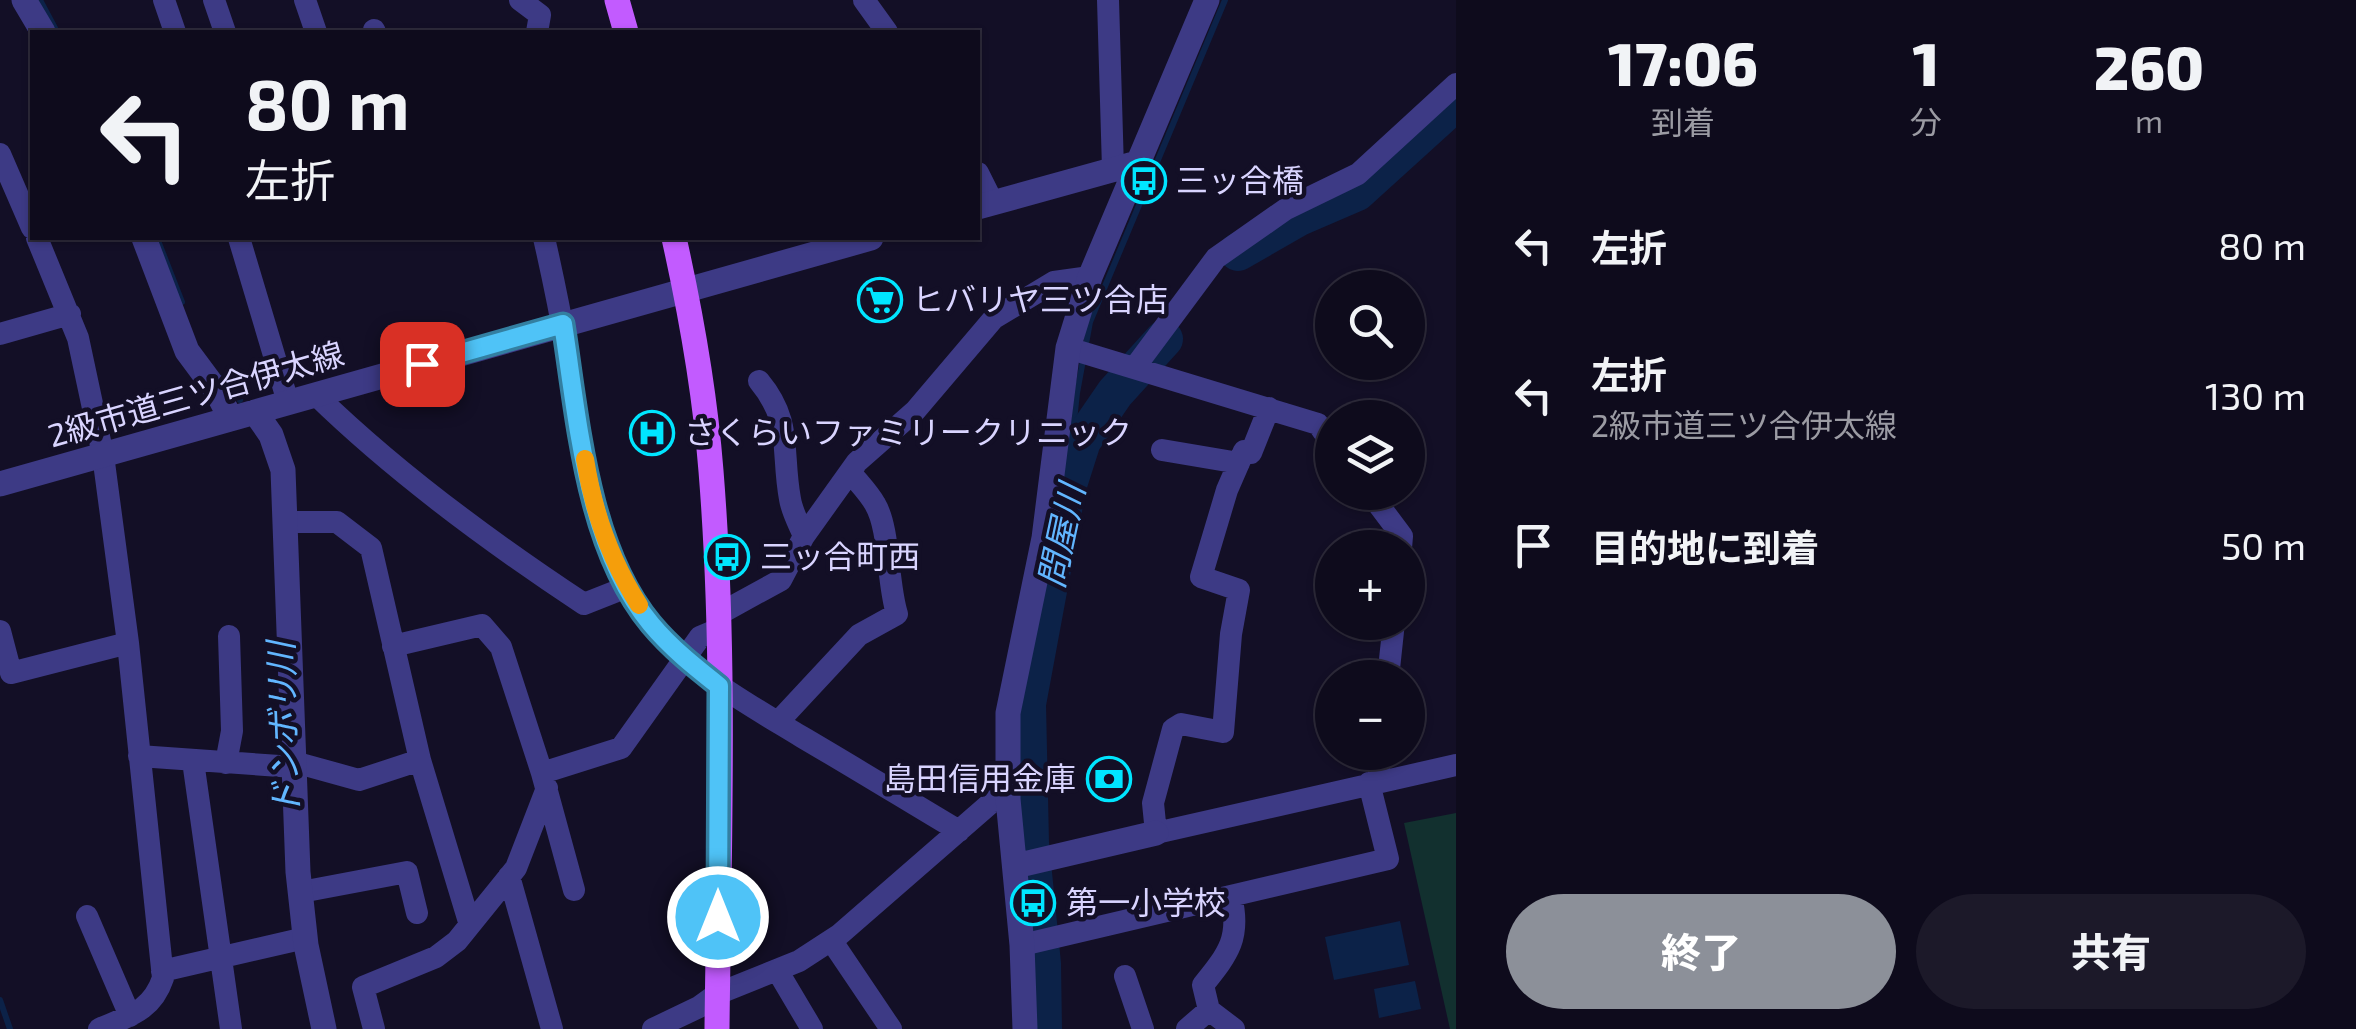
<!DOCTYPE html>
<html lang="ja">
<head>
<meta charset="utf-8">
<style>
  :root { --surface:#0e0b1c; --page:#1c1929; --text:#f1f3f6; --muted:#9b9ba3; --line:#2e2b3b; --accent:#8c9099 }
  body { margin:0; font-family:"Exo 2","Noto Sans JP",sans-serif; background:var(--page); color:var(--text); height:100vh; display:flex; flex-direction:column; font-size:38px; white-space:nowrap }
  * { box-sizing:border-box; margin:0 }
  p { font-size:32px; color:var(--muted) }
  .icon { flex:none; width:55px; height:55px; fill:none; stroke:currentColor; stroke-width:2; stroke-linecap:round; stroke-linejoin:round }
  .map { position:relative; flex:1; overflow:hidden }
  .sheet { display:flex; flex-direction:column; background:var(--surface); width:900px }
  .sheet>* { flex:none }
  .hud { position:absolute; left:30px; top:30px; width:950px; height:210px; border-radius:0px; box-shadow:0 2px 8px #0004,0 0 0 2px var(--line); background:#0e0b1c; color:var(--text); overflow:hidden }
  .buttons { position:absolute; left:1315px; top:270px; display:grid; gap:20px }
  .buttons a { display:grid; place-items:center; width:110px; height:110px; border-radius:50%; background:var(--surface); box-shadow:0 2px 8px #0004,0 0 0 2px var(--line); font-size:50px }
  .pin { position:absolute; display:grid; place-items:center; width:85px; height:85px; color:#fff; margin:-42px; border-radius:20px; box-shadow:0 5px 15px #0006 }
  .me { position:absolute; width:110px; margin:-55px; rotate:0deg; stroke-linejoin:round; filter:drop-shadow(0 0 8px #0008) }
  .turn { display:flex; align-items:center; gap:35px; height:210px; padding:0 50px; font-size:45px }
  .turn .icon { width:130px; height:130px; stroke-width:2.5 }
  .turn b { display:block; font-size:70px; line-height:85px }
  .eta { display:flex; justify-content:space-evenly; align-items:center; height:170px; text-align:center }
  .eta b { font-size:60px; font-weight:800; line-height:70px }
  .action { display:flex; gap:20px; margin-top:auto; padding:20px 50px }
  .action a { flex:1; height:115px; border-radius:60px; background:var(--accent); color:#fff; font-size:40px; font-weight:800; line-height:115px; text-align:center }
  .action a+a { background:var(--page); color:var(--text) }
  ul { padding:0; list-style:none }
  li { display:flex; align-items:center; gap:30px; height:150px; padding:0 50px }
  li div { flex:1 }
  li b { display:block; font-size:38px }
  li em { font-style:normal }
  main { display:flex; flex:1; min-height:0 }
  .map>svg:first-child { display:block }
</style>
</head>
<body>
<main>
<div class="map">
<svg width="1456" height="1029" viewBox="0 0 1456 1029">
  <rect width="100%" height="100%" fill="#130f26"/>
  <!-- green -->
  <path fill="#12302f" d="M 1456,813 L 1456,1029 L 1450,1029 L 1404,823 Z"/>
  <!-- water -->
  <path fill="#0c2248" d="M 1400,921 L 1409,965 L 1334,980 L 1325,937 Z
    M 1415,981 L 1421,1009 L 1379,1018 L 1374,989 Z"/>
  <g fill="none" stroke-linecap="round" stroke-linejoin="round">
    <!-- stream -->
    <path stroke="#0c2248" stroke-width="6" d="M 40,0 L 57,32
      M 157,238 L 182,302
      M 222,378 L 240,400
      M 1067,488 L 1077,393 L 1090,322 L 1225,0
      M 0,1000 L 10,1029"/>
    <!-- river -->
    <path stroke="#0c2248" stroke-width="38" d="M 1238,252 L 1299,217 L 1357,192 L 1456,102
      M 1043,1029 L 1042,964 L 1030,843 L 1027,704 L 1067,488 L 1082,441 L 1115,393 L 1164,339"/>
    <!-- minor -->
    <path stroke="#3d3a85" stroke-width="22" d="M 164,0 L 175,32
      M 214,0 L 225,32
      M 305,0 L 316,32
      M 520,0 L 540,15 L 537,32
      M 864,0 L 887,32
      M 1108,0 L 1113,169
      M 374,30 L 375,32
      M 0,154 L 32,228
      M 978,173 L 993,203
      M 37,238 L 78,338 L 103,455 L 128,643 L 163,978 C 152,1011 129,1016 99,1029
      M 239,238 L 288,402
      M 544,238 C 553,277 561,317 568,357 C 583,446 591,551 650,624 C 692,674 748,704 802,737 C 855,768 907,800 959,831
      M 0,334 L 70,314
      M 1068,348 L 1318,424 L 1332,444
      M 1135,367 L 1216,258 L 1286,209 L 1358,174 L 1456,84
      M 759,381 C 793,422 781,450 790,499 C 792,512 799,524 804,536
      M 316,395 C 397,474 490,542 584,604 L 627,587
      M 1269,408 L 1251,453 L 1244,451 L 1227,490 L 1201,577 L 1239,590 L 1231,634 L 1223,732 L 1181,724 L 1173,729 L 1153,803 L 1156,833 L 1456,765
      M 1162,450 L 1239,463
      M 1369,492 L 1402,536 L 1401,548
      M 285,522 L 337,522 L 371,548 L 420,760 L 470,925
      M 719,614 L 781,580 L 804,536 L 857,462 L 915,411 L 994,318 L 1054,282 L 1090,277
      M 0,631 L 11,673 L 128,643
      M 393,646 L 482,625 L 501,647 L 542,773 L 574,890
      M 1388,678 L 1394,622
      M 778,722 L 859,635 L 897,614 C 887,582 890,529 875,504 C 869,493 858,482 850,472
      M 139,756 L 294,767
      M 193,761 L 231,1029
      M 294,762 L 359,780 L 420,760
      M 226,763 L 232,731 L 229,636
      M 542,773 L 621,748 L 700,637 L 719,629
      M 1378,781 L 1381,752
      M 509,876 L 552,1029
      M 301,892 L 407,872 L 417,913
      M 1231,896 C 1241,937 1229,953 1203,985 L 1209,1010 L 1234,1029
      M 87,916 L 130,1016
      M 831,940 L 891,1029
      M 1022,945 L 1388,859 L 1369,783
      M 777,970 L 812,1029
      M 162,971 L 305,938
      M 1125,976 L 1143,1029
      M 374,1029 L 363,987 L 436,957 L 457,941 L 516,868 L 547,788
      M 653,1029 L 699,1007 L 717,994 L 799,961 L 839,935 L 993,801 L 1008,799
      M 1187,1029 L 1209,1010"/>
    <!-- tertiary -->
    <path stroke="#3d3a85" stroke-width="25" d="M 24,0 L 43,32
      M 978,207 L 1137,163
      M 144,238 L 187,351 L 216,390 L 231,419
      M 255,412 L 271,435 L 283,470 L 298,872 L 306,945 L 324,1029
      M 0,484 L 871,238
      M 1015,866 L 1156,833
      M 1025,1029 L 1022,945 L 1008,799 L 1008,713 L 1044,538 L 1068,348 L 1090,277 L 1207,0"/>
    <!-- primary -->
    <path stroke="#c25bff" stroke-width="25" d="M 617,0 L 626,32
      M 674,238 C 691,314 705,394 711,471 C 726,656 719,844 717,1029"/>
  </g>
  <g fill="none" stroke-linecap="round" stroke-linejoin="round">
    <defs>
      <path id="route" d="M 422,364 L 563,324 C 578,420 587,547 651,624 C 671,648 695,667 719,686 L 718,917"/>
    </defs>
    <!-- route casing -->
    <use href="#route" stroke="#337fa1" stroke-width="25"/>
    <!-- route -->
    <use href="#route" stroke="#4fc3f7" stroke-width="18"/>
    <!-- slow -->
    <path stroke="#f59e0b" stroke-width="18" d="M 585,459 C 593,510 611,561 639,605"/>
  </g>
  <!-- icons -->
  <defs>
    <symbol id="bus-ring" viewBox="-11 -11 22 22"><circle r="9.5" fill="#130f26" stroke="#00e5ff" stroke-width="1.5"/><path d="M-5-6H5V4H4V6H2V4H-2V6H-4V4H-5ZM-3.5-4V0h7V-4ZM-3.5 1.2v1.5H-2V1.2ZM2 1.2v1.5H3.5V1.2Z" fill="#00e5ff"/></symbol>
    <symbol id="supermarket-ring" viewBox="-11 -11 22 22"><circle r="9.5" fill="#130f26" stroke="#00e5ff" stroke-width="1.5"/><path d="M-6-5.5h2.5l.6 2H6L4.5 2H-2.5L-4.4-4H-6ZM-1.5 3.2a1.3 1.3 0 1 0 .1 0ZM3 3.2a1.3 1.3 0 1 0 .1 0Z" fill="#00e5ff"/></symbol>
    <symbol id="hospital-ring" viewBox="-11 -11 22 22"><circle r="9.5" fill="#130f26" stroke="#00e5ff" stroke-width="1.5"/><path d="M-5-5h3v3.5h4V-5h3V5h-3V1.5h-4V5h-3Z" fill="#00e5ff"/></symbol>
    <symbol id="bank-ring" viewBox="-11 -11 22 22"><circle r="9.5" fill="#130f26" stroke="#00e5ff" stroke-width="1.5"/><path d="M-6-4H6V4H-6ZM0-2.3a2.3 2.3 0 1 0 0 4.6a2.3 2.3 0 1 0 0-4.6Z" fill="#00e5ff"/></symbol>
  </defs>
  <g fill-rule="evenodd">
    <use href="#bus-ring" x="1119" y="156" width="50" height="50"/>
    <use href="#supermarket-ring" x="855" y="275" width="50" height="50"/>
    <use href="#hospital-ring" x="627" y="408" width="50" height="50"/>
    <use href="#bus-ring" x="702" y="532" width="50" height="50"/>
    <use href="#bank-ring" x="1084" y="754" width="50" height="50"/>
    <use href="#bus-ring" x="1008" y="878" width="50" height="50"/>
  </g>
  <g text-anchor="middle" stroke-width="9" stroke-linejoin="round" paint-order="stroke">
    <!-- poi labels -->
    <g font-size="32" fill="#d9d4ff" stroke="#130f26" text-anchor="start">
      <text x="1176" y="192">三ッ合橋</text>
      <text x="912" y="311">ヒバリヤ三ツ合店</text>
      <text x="684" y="444">さくらいファミリークリニック</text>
      <text x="760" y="568">三ッ合町西</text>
      <text x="1076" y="790" text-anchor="end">島田信用金庫</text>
      <text x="1066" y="914">第一小学校</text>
    </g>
    <!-- street labels -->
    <g font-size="32" fill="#d9d4ff" stroke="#130f26">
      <text transform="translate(196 395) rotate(-16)" y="11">2級市道三ツ合伊太線</text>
    </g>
    <!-- water labels -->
    <g font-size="35" font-style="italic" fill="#62b6ff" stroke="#130f26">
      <text transform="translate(1062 536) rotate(-78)" y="12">問屋川</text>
      <text transform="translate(284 729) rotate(-92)" y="12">ドンボリ川</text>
    </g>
  </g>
</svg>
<div class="buttons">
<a><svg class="icon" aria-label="search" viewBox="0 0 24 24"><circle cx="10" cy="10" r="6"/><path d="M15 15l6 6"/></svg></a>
<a><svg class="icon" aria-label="layers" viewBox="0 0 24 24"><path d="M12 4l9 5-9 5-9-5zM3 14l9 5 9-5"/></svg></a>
<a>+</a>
<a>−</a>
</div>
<div class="pin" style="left:422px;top:364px;background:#d93025"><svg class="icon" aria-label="arrive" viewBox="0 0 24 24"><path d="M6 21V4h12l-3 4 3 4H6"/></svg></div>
<svg class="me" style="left:718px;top:917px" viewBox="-20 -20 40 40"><circle r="17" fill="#4fc3f7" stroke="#fff" stroke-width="3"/><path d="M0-11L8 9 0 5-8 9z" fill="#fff"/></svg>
<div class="hud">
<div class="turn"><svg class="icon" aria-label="left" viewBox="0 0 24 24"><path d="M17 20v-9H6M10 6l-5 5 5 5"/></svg><div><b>80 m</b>左折</div></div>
</div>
</div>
<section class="sheet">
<div class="eta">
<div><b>17:06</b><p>到着</p></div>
<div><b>1</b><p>分</p></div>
<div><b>260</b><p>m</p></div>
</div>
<ul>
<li><svg class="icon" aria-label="left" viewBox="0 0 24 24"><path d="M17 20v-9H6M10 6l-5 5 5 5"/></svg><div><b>左折</b></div><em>80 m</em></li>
<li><svg class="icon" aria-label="left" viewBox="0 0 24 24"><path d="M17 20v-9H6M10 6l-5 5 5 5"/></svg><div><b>左折</b><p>2級市道三ツ合伊太線</p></div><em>130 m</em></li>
<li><svg class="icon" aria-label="arrive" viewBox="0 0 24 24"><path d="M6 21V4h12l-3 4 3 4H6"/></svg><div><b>目的地に到着</b></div><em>50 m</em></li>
</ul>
<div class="action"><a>終了</a><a>共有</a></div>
</section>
</main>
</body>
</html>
